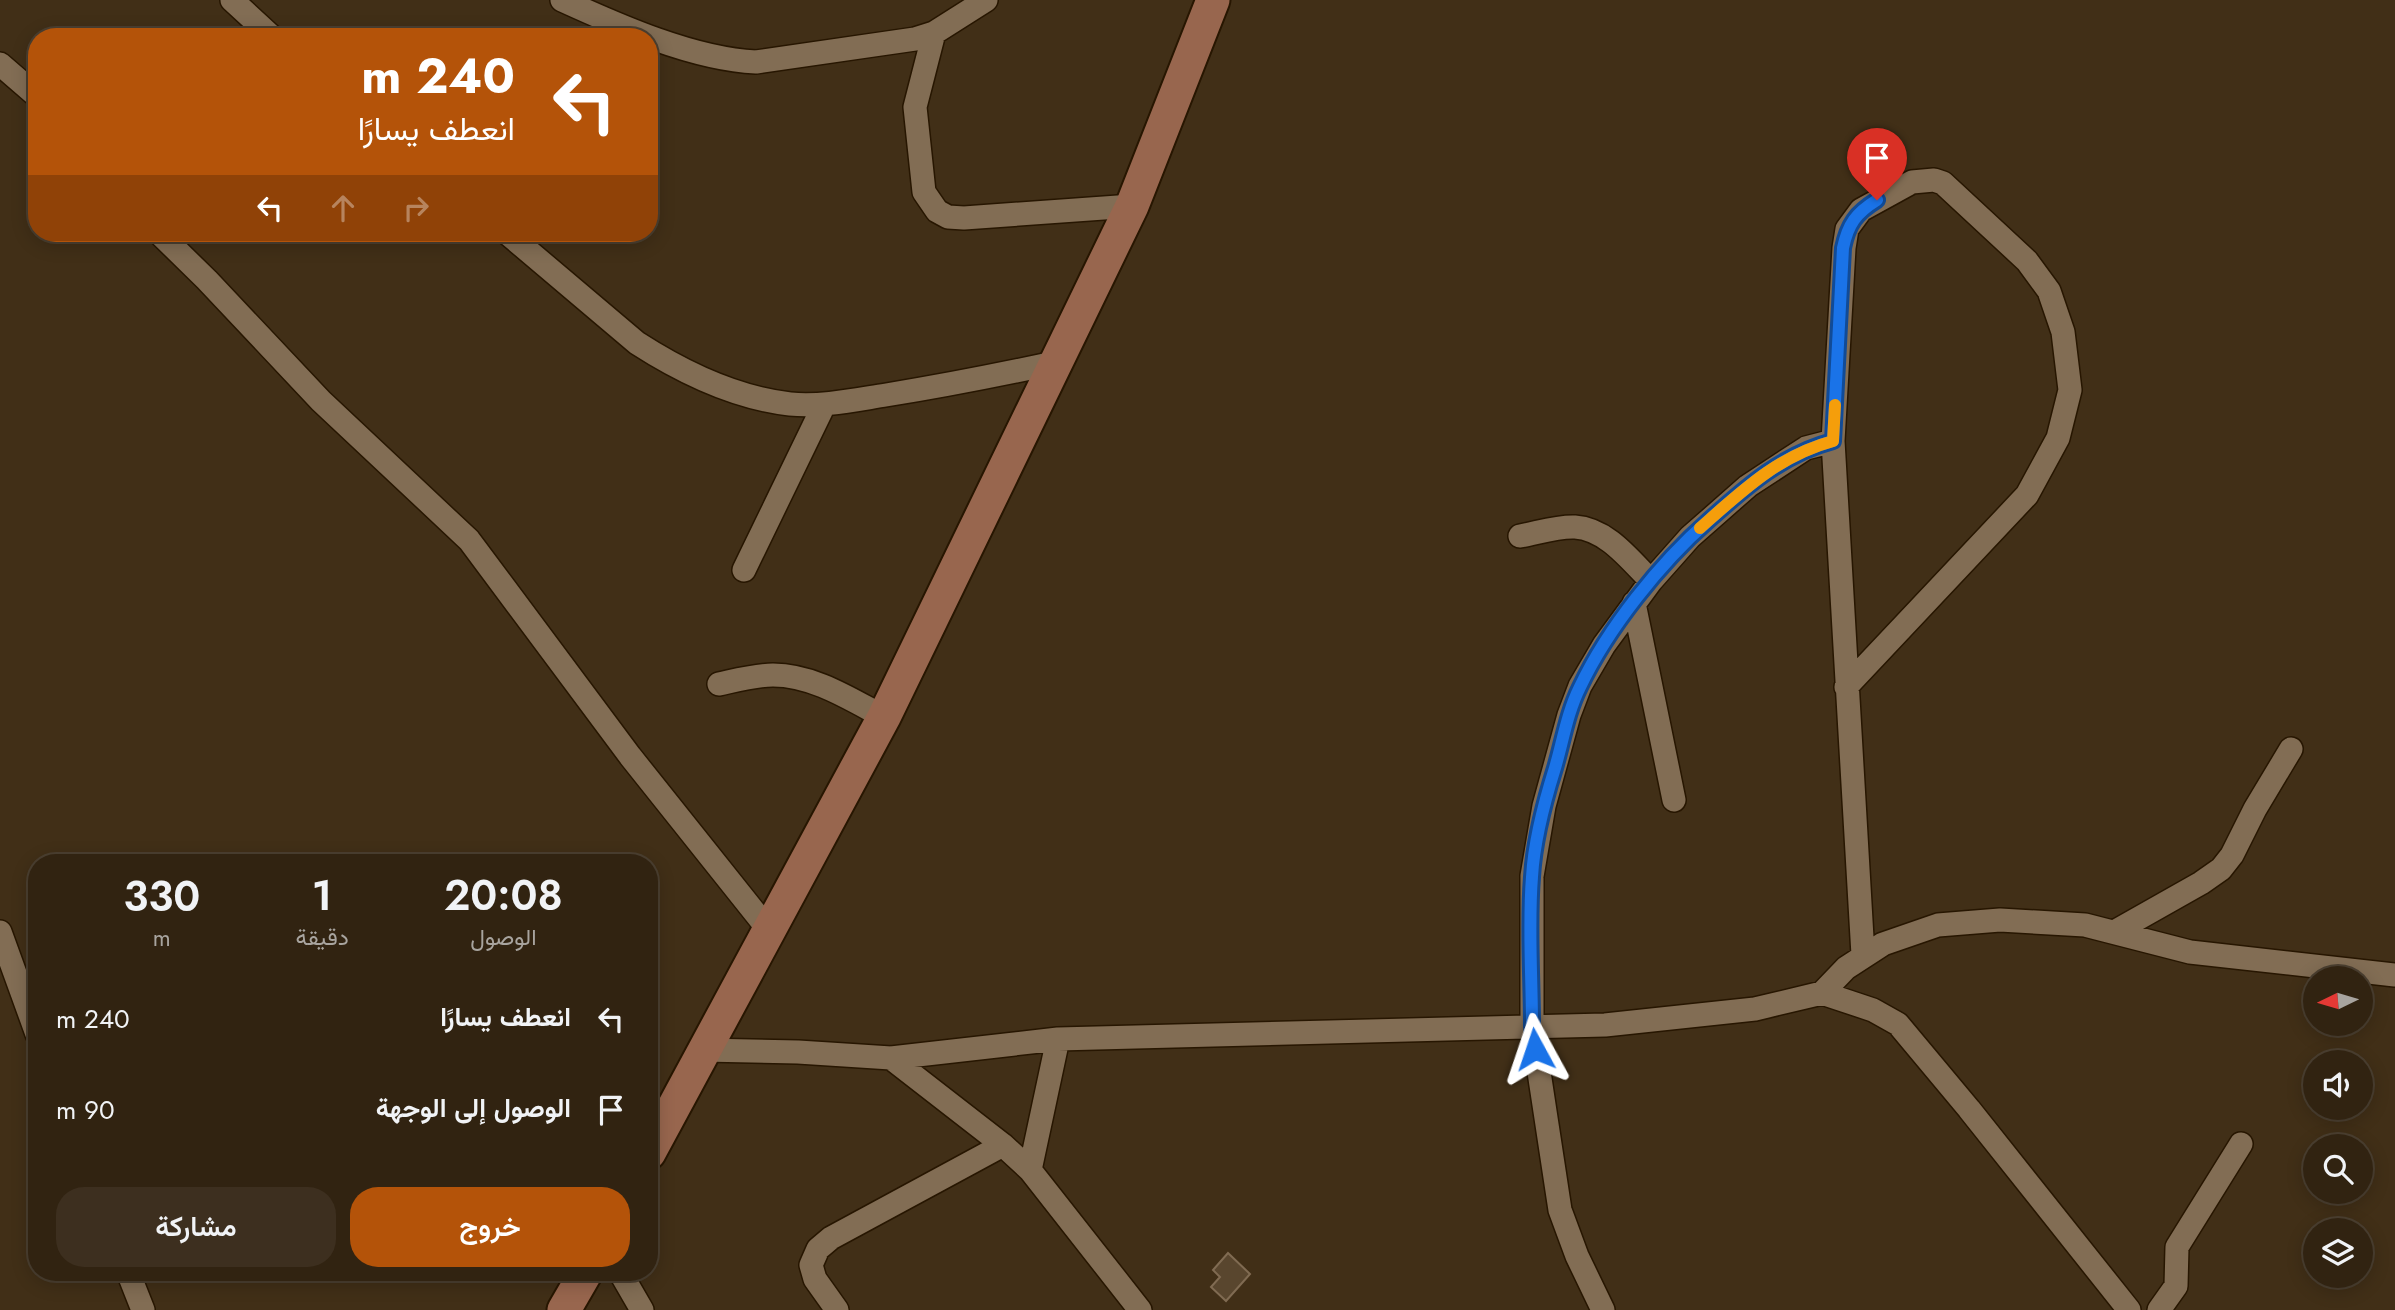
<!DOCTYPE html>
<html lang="ar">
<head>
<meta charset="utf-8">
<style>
  :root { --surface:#312311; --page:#3d2f1f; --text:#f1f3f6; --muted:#a8a49f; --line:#4c4031; --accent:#b45309 }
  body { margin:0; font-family:Jost,Vazirmatn,sans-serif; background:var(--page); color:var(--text); direction:rtl; height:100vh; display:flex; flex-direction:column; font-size:26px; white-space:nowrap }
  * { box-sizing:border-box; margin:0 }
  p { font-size:23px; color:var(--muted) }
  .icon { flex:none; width:38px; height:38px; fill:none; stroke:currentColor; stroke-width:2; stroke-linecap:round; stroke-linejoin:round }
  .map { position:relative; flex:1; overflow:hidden; direction:ltr }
  .drawer { position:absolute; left:28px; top:854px; width:630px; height:427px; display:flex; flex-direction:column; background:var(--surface); border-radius:28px; box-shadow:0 4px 18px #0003,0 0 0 2px var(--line); direction:rtl }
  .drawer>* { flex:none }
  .top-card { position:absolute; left:28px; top:28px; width:630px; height:214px; border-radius:28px; box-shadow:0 4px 18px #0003,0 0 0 2px var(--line); direction:rtl; background:#b45309; color:#fff; overflow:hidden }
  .needle { width:46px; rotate:265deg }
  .buttons { position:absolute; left:2303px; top:966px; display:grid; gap:14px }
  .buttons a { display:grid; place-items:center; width:70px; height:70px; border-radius:50%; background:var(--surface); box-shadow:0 4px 18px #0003,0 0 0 2px var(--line); font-size:35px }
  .pin { position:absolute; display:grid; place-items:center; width:60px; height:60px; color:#fff; margin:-72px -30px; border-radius:50% 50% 50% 0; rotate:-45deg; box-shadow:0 0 7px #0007 }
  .pin .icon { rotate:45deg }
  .me { position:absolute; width:77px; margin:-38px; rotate:355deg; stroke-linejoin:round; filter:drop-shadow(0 0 5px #0008) }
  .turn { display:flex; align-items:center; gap:24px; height:147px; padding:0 28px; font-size:32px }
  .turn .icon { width:91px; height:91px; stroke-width:2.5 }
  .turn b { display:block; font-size:49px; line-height:60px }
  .lanes { display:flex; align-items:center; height:66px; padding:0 28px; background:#0003; justify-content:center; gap:35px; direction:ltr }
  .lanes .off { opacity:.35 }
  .eta { display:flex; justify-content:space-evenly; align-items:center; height:119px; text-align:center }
  .eta b { font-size:42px; font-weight:600; line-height:49px }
  .cta { display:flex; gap:14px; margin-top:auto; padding:14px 28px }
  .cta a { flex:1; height:80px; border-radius:28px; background:var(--accent); color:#fff; font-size:28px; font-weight:600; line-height:80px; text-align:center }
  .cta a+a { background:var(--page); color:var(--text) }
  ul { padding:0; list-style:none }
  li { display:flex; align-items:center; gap:21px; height:91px; padding:0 28px }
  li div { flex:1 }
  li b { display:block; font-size:26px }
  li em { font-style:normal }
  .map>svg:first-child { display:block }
</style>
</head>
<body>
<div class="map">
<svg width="2395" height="1310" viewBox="0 0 2395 1310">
  <rect width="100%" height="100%" fill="#412f17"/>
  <!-- building -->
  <path fill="#59462e" stroke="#806b52" stroke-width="2" d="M 1228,1253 L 1250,1274 L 1226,1301 L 1211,1287 L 1220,1277 L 1213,1270 Z"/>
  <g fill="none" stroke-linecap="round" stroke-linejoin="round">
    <defs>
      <path id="minor" d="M 232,0 L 272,37
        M 562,0 C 619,26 693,59 756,62 L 915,39 L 934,33 L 986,0
        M 934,33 L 915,107 L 924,192 L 937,211 L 948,217 L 964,218 L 1132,206
        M 0,64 L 37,96
        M 159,233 L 207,280 L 321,401 L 469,540 L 630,756 L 768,929
        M 507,233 L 637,343 C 682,372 737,398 790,404 C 822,407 854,400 886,395 C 942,386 998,375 1054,363
        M 1520,536 C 1537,533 1558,526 1575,527 C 1607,529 1630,560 1651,581
        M 744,570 L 824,405
        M 1634,603 L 1674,800
        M 719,684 C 737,680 755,675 773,675 C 813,675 850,699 884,717
        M 1846,687 L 2027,495 L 2058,438 L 2070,390 L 2063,332 L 2049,291 L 2027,261 L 1943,183 L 1934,180 L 1912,182 L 1861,210 L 1847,229 L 1844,248 L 1833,441 L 1863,955
        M 2116,931 L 2201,883 L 2221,869 L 2232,855 L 2255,809 L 2291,749
        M 0,932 L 37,1034
        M 1822,993 L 1846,968 L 1883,944 L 1938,925 L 2000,920 L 2085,925 L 2190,952 L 2395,975
        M 703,1050 L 798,1052 L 891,1058 L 1058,1039 L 1605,1025 L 1755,1009 L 1822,993 L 1873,1010 L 1898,1024 L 1969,1109 L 2129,1310
        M 891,1058 L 1003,1145 L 1030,1170 L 1140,1310
        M 1030,1170 L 1058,1039
        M 128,1272 L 143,1310
        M 620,1272 L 642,1310
        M 837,1310 L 815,1279 L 811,1265 L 818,1249 L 831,1238 L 1003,1145
        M 1603,1310 L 1577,1256 L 1560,1210 L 1532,1026 L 1532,876 L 1544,806 L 1569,715 L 1580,686 L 1604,645 L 1651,581 L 1690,537 L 1748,486 L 1806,448 L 1833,441
        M 2159,1310 L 2176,1286 L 2177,1247 L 2241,1144"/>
      <path id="secondary" d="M 649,1153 L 884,717 L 1132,206 L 1213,0
        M 564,1310 L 586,1272"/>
    </defs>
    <!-- minor casing -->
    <use href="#minor" stroke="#271601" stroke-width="26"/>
    <!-- secondary casing -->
    <use href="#secondary" stroke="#271601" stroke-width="37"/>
    <!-- minor -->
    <use href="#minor" stroke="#826d54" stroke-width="23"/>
    <!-- secondary -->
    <use href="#secondary" stroke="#98664e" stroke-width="33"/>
  </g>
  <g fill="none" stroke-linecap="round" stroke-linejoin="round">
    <defs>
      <path id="route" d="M 1535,1049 L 1532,1026 C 1532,977 1528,926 1532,877 C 1534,841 1544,803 1555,768 C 1563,741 1567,713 1580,687 C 1608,628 1660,563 1709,520 C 1747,486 1783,454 1833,441 L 1843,248 C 1848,224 1856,213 1877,200"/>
    </defs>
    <!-- route casing -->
    <use href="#route" stroke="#114b97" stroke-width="18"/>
    <!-- route -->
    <use href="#route" stroke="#1a73e8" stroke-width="12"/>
    <!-- slow -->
    <path stroke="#f59e0b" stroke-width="12" d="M 1700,528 C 1742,491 1778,456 1833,441 L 1835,405"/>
  </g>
</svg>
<div class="buttons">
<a><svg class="needle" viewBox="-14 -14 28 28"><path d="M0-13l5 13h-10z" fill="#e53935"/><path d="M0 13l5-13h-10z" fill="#a8a49f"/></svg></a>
<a><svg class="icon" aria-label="sound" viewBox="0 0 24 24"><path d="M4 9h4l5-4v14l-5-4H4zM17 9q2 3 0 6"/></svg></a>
<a><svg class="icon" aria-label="search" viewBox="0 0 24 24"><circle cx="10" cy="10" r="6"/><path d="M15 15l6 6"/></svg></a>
<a><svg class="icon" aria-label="layers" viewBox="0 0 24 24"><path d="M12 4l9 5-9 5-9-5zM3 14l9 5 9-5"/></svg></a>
</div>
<div class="pin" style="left:1877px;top:200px;background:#d93025"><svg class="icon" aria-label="arrive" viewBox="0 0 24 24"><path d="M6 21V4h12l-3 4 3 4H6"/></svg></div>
<svg class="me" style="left:1535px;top:1049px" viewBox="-20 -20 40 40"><path d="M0-17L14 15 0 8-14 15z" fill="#1a73e8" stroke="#fff" stroke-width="4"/></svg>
<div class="top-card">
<div class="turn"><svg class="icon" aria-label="left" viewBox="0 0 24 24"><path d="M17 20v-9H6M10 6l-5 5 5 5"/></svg><div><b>240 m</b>انعطف يسارًا</div></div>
<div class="lanes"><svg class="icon" aria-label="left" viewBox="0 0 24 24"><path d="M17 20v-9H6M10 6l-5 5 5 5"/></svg><svg class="icon off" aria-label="ahead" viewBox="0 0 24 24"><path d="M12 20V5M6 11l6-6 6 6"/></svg><svg class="icon off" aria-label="right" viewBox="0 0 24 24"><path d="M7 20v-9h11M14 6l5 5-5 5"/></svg></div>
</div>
<section class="drawer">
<div class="eta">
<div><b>20:08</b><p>الوصول</p></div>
<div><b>1</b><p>دقيقة</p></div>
<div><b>330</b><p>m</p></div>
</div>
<ul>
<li><svg class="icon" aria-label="left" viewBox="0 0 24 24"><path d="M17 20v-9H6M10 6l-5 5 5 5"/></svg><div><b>انعطف يسارًا</b></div><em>240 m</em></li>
<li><svg class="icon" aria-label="arrive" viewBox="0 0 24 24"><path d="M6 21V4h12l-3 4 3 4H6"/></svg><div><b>الوصول إلى الوجهة</b></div><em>90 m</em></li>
</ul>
<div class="cta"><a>خروج</a><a>مشاركة</a></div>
</section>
</div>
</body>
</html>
